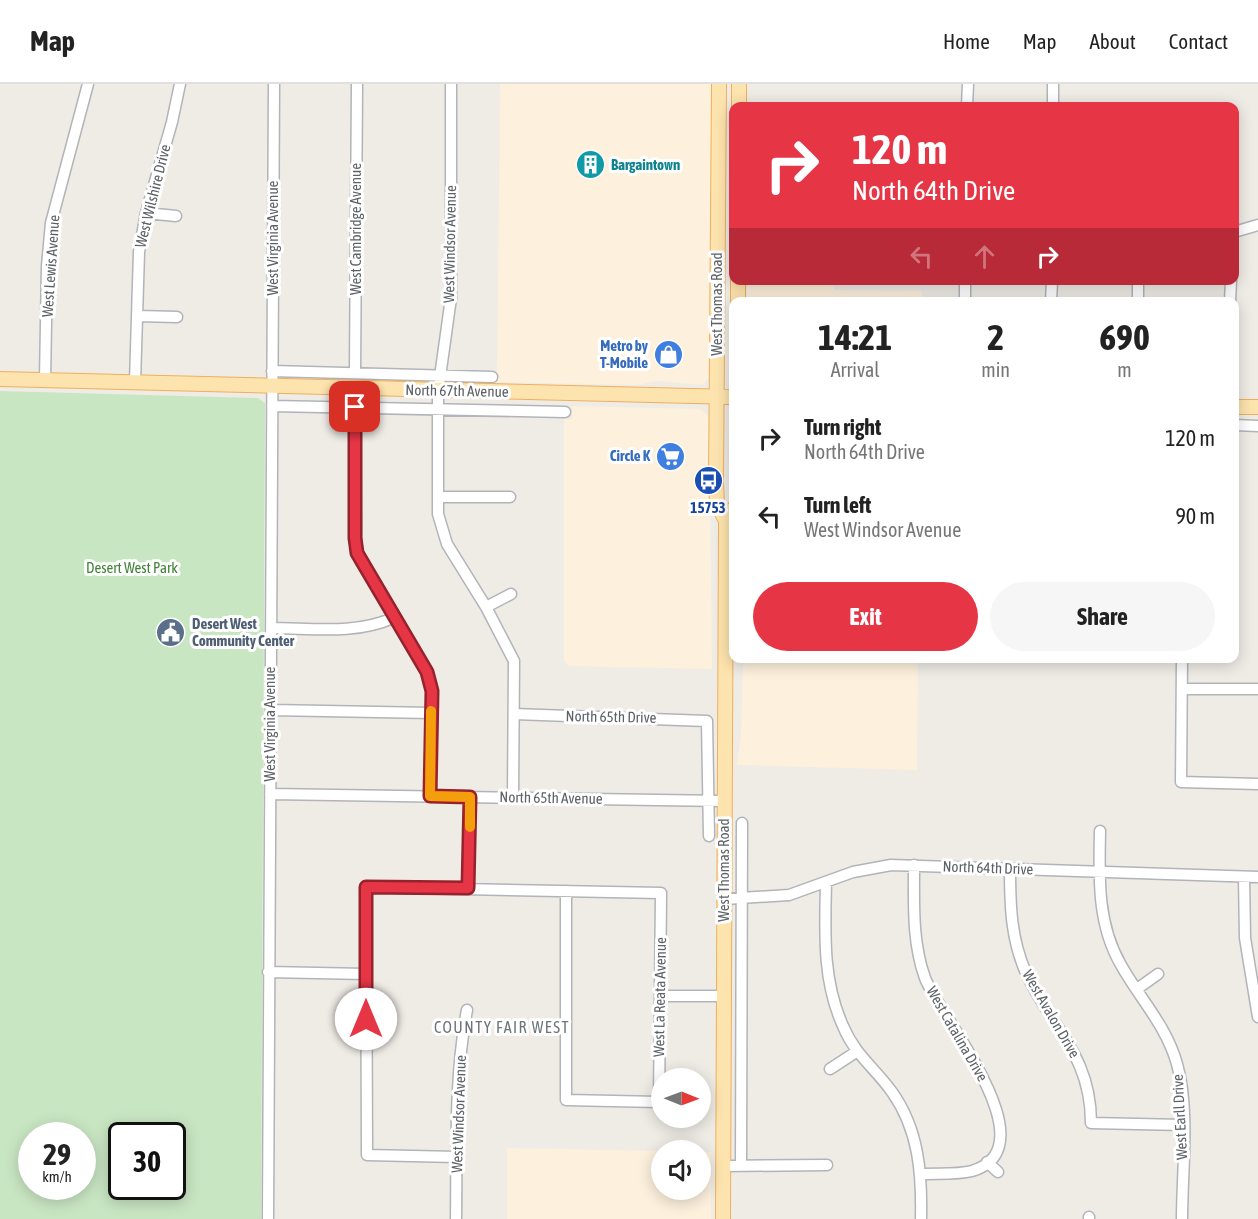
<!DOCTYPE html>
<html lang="en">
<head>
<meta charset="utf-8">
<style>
  :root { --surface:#fff; --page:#f6f6f6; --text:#222; --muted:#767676; --line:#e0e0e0; --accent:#e63545 }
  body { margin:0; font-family:"Asap Condensed",sans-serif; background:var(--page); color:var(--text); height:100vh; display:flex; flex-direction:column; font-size:22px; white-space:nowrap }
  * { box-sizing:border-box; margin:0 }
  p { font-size:20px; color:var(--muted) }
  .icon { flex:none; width:33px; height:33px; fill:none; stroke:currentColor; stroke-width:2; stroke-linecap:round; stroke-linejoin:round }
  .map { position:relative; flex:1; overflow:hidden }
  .drawer { position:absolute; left:729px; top:213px; width:510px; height:366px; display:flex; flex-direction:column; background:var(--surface); border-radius:12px; box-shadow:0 3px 15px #0003 }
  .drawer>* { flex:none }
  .top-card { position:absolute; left:729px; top:18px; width:510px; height:183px; border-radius:12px; box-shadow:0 3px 15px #0003; background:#e63545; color:#fff; overflow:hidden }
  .needle { width:39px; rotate:91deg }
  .controls { position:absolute; left:651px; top:984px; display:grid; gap:12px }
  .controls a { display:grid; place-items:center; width:60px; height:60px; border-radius:50%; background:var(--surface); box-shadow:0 3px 15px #0003; font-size:30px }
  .speed { position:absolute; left:18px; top:1038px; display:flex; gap:12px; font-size:30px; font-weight:700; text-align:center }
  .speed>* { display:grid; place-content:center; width:78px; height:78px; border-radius:50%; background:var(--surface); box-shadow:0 3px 15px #0003; line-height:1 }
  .speed small { font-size:15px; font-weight:400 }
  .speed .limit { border:3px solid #111; border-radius:9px; background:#fff; color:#111 }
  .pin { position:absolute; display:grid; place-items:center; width:51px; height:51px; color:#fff; margin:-26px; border-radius:12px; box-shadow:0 3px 9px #0006 }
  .me { position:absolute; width:66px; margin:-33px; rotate:0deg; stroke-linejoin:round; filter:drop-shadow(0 0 4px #0008) }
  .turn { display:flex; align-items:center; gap:21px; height:126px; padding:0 24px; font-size:27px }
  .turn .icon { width:78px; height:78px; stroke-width:2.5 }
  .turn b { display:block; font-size:42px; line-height:51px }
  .lanes { display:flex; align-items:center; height:57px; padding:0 24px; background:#0003; justify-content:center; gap:30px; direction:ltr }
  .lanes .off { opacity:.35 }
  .eta { display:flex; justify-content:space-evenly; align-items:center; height:102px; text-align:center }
  .eta b { font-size:36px; font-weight:700; line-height:42px }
  .primary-button { display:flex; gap:12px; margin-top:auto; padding:12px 24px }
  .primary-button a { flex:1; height:69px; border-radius:36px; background:var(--accent); color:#fff; font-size:24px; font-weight:700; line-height:69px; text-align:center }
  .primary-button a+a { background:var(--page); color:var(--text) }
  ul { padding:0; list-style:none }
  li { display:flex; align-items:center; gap:18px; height:78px; padding:0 24px }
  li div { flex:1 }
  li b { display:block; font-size:22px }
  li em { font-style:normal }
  header { display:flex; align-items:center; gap:36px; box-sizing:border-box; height:84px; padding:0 30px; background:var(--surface); border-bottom:2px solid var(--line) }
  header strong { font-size:28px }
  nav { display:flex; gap:33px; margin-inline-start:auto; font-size:21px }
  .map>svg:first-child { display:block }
</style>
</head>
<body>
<header>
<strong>Map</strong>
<nav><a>Home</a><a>Map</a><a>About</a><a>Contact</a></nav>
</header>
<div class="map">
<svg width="1258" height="1135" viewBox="0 0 1258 1135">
  <rect width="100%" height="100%" fill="#efece6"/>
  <!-- commercial -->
  <path fill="#fdf0dd" d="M 500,0 L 713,0 L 711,292 L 702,301 L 657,297 L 637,301 L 497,298 Z
    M 747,197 L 834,197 L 834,206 L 922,207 L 922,217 L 747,217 Z
    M 572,322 L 700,325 L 710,333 L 707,385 L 710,398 L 712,585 L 569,582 L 564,577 L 564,335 L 572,335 Z
    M 743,575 L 918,575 L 917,686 L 737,681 L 741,651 Z
    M 507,1064 L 661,1067 L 662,1106 L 700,1106 L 701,1068 L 711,1068 L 711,1135 L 507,1135 Z"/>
  <!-- green -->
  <path fill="#c9e6c3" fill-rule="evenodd" d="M 0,307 L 258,314 L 265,319 L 261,1135 L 0,1135 ZM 32,1052 L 82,1052 L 82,1102 L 32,1102 ZM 122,1052 L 172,1052 L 172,1102 L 122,1102 Z"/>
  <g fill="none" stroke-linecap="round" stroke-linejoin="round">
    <defs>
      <path id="minor" d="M 451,0 L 451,214 L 438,307 L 438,430 L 447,460 L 486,523 L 514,577 L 513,714
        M 967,22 L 968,0
        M 1053,22 L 1053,0
        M 146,129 L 176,132
        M 1234,148 L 1258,141
        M 965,196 L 965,218
        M 1051,218 L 1052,196
        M 1138,218 L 1138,196
        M 1230,218 L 1231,196
        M 138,232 L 177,233
        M 272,287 L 492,293
        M 355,289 L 357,0
        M 45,296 L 47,182 L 51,139 L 88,0
        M 135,298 L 139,168 L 146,129 L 172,38 L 180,0
        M 272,322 L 565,328
        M 355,323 L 356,462 L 361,478 L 427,588 L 432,607 L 430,712
        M 1234,341 L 1258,342
        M 438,413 L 510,413
        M 486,523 L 511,510
        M 271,544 C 311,544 355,551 393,534
        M 1182,574 L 1181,698 L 1258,700
        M 1182,605 L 1258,605
        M 271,626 L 431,629
        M 514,630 L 707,637 L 709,752
        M 270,710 L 724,717
        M 1100,747 C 1099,793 1097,840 1121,881 C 1140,915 1166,941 1177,980 C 1190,1025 1182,1088 1182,1135
        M 914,781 C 914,820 912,858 925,894 C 939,932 1052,1063 972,1087 C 956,1091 938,1089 922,1090
        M 1010,785 C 1010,822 1011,855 1026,889 C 1052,945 1091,971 1091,1039 L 1183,1041
        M 1244,793 L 1245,854 L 1258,933
        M 826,798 C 825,847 822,896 843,942 C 855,971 875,984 892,1008 C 919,1046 922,1090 921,1135
        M 468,804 L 470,713
        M 724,815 L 789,811 L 853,788 L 891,781 L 1258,793
        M 268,888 L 366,890
        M 1137,905 L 1158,890
        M 660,912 L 723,912
        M 830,985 L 856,968
        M 457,1073 L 367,1071 L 366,803 L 661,809 L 659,1018 L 566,1016 L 566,807
        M 987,1078 L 998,1088
        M 723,1082 L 827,1081
        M 741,1082 L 742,739
        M 268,1135 L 274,0
        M 456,1135 C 457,1066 454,994 467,926
        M 1089,1135 L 1089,1133"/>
      <path id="major" d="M 719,0 L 716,399 L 717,419 L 726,437 L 723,1135
        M 739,22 L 739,0
        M 738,218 L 738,196
        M 0,295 L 734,313
        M 1234,323 L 1258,323
        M 726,437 L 734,424"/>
    </defs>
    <!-- minor casing -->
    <use href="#minor" stroke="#b1b4b8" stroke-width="13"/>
    <!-- major casing -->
    <use href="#major" stroke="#efaf5f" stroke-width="16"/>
    <!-- minor -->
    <use href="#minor" stroke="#fff" stroke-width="10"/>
    <!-- major -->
    <use href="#major" stroke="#fde3ad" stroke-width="14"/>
  </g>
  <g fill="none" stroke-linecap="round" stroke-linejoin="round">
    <defs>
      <path id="route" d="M 355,323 L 355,454 L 357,469 L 427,588 L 432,607 L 430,712 L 470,713 L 468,804 L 366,803 L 366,935"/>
    </defs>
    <!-- route casing -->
    <use href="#route" stroke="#96222d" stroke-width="15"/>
    <!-- route -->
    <use href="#route" stroke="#e63545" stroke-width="10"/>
    <!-- slow -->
    <path stroke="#f59e0b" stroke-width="10" d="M 431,627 L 430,712 L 470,713 L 470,743"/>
  </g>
  <!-- icons -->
  <defs>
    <symbol id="building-disc" viewBox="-11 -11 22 22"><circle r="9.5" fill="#0f9aa8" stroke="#fff"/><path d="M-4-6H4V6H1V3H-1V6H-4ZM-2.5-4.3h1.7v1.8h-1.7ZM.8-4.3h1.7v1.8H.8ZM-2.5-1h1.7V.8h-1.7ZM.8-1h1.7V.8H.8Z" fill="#fff"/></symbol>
    <symbol id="shop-disc" viewBox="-11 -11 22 22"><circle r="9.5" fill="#3f7fe0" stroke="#fff"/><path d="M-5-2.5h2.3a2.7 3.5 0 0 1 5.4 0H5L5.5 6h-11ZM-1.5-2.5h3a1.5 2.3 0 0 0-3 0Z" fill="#fff"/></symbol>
    <symbol id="supermarket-disc" viewBox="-11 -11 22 22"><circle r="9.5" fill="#3f7fe0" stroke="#fff"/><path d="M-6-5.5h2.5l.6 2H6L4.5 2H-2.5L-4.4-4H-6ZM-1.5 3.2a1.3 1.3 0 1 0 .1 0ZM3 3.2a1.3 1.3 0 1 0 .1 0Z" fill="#fff"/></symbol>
    <symbol id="bus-disc" viewBox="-11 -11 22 22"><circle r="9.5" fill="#1a4fb4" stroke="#fff"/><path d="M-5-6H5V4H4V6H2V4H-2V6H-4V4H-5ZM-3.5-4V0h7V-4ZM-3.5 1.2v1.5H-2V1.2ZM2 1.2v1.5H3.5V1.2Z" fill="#fff"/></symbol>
    <symbol id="civic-disc" viewBox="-11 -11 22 22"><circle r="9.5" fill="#5c6f8a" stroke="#fff"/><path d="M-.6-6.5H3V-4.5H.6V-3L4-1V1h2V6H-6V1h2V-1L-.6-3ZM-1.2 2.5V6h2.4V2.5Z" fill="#fff"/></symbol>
  </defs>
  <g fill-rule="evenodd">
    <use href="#building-disc" x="574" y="64" width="33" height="33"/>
    <use href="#shop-disc" x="652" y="254" width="33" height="33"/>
    <use href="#supermarket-disc" x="654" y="356" width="33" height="33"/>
    <use href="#bus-disc" x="692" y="380" width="33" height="33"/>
    <use href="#civic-disc" x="154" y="532" width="33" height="33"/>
  </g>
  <g text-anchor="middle" stroke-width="6" stroke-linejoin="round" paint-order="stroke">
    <!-- culture labels -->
    <g font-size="15" font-weight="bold" fill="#0d838f" stroke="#fff" text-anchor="start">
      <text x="611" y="86">Bargaintown</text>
    </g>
    <!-- street labels -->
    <g font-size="15" fill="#5d6266" stroke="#fff">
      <text transform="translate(153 112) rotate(-76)" y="5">West Wilshire Drive</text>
      <text transform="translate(356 145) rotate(-90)" y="5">West Cambridge Avenue</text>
      <text transform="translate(273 154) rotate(-90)" y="5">West Virginia Avenue</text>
      <text transform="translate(450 160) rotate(-89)" y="5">West Windsor Avenue</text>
      <text transform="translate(51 182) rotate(-86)" y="5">West Lewis Avenue</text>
      <text transform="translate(717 220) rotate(-90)" y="5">West Thomas Road</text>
      <text transform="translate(457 307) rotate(1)" y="5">North 67th Avenue</text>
      <text transform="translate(611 633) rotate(1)" y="5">North 65th Drive</text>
      <text transform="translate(270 640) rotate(-90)" y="5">West Virginia Avenue</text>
      <text transform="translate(551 714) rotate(1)" y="5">North 65th Avenue</text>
      <text transform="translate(988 784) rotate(2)" y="5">North 64th Drive</text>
      <text transform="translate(724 786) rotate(-90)" y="5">West Thomas Road</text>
      <text transform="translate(660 913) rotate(-89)" y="5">West La Reata Avenue</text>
      <text transform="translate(1051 930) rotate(60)" y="5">West Avalon Drive</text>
      <text transform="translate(957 950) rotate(60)" y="5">West Catalina Drive</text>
      <text transform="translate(459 1030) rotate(-88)" y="5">West Windsor Avenue</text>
      <text transform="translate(1180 1033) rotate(-93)" y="5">West Earll Drive</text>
    </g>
    <!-- shop labels -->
    <g font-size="15" font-weight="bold" fill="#366cbe" stroke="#fff" text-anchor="end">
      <text x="648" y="267">Metro by<tspan x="648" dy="17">T-Mobile</tspan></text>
      <text x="650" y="377">Circle K</text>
    </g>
    <!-- transit labels -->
    <g font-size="15" font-weight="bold" fill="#164399" stroke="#fff">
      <text x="708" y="429">15753</text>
    </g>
    <!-- park labels -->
    <g font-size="15" fill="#408437" stroke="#fff">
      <text x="132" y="489">Desert West Park</text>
    </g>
    <!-- service labels -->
    <g font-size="15" font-weight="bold" fill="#4e5e75" stroke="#fff" text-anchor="start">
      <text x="192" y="545">Desert West<tspan x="192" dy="17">Community Center</tspan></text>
    </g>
    <!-- neighbourhood labels -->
    <g font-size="16" letter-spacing="1.5" fill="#6e7578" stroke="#fff">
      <text x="502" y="949">COUNTY FAIR WEST</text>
    </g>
  </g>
</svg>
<div class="controls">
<a><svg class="needle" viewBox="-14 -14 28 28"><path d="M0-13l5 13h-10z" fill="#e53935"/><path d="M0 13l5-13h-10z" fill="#767676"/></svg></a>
<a><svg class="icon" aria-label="sound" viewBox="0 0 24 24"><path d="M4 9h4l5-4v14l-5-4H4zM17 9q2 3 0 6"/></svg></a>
</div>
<div class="speed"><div>29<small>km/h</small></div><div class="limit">30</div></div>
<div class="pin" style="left:355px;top:323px;background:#d93025"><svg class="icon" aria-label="arrive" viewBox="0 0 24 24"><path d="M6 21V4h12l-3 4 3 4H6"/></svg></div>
<svg class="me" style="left:366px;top:935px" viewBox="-20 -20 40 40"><circle r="19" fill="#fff"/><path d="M0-13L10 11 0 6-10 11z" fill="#e63545"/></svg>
<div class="top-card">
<div class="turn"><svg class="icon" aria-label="right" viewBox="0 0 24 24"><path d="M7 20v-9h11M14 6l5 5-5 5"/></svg><div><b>120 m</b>North 64th Drive</div></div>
<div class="lanes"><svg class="icon off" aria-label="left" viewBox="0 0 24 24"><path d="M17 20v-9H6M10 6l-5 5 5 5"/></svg><svg class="icon off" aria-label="ahead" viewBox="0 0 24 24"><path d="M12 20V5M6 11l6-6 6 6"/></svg><svg class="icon" aria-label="right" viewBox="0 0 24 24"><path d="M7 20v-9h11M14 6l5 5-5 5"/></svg></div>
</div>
<section class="drawer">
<div class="eta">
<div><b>14:21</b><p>Arrival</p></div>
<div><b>2</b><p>min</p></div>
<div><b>690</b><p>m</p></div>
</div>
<ul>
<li><svg class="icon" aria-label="right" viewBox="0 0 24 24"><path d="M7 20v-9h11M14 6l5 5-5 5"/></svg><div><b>Turn right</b><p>North 64th Drive</p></div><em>120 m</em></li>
<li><svg class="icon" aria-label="left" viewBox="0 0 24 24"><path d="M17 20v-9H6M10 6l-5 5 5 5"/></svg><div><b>Turn left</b><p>West Windsor Avenue</p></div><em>90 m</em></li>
</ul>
<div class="primary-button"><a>Exit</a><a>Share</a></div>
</section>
</div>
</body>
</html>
